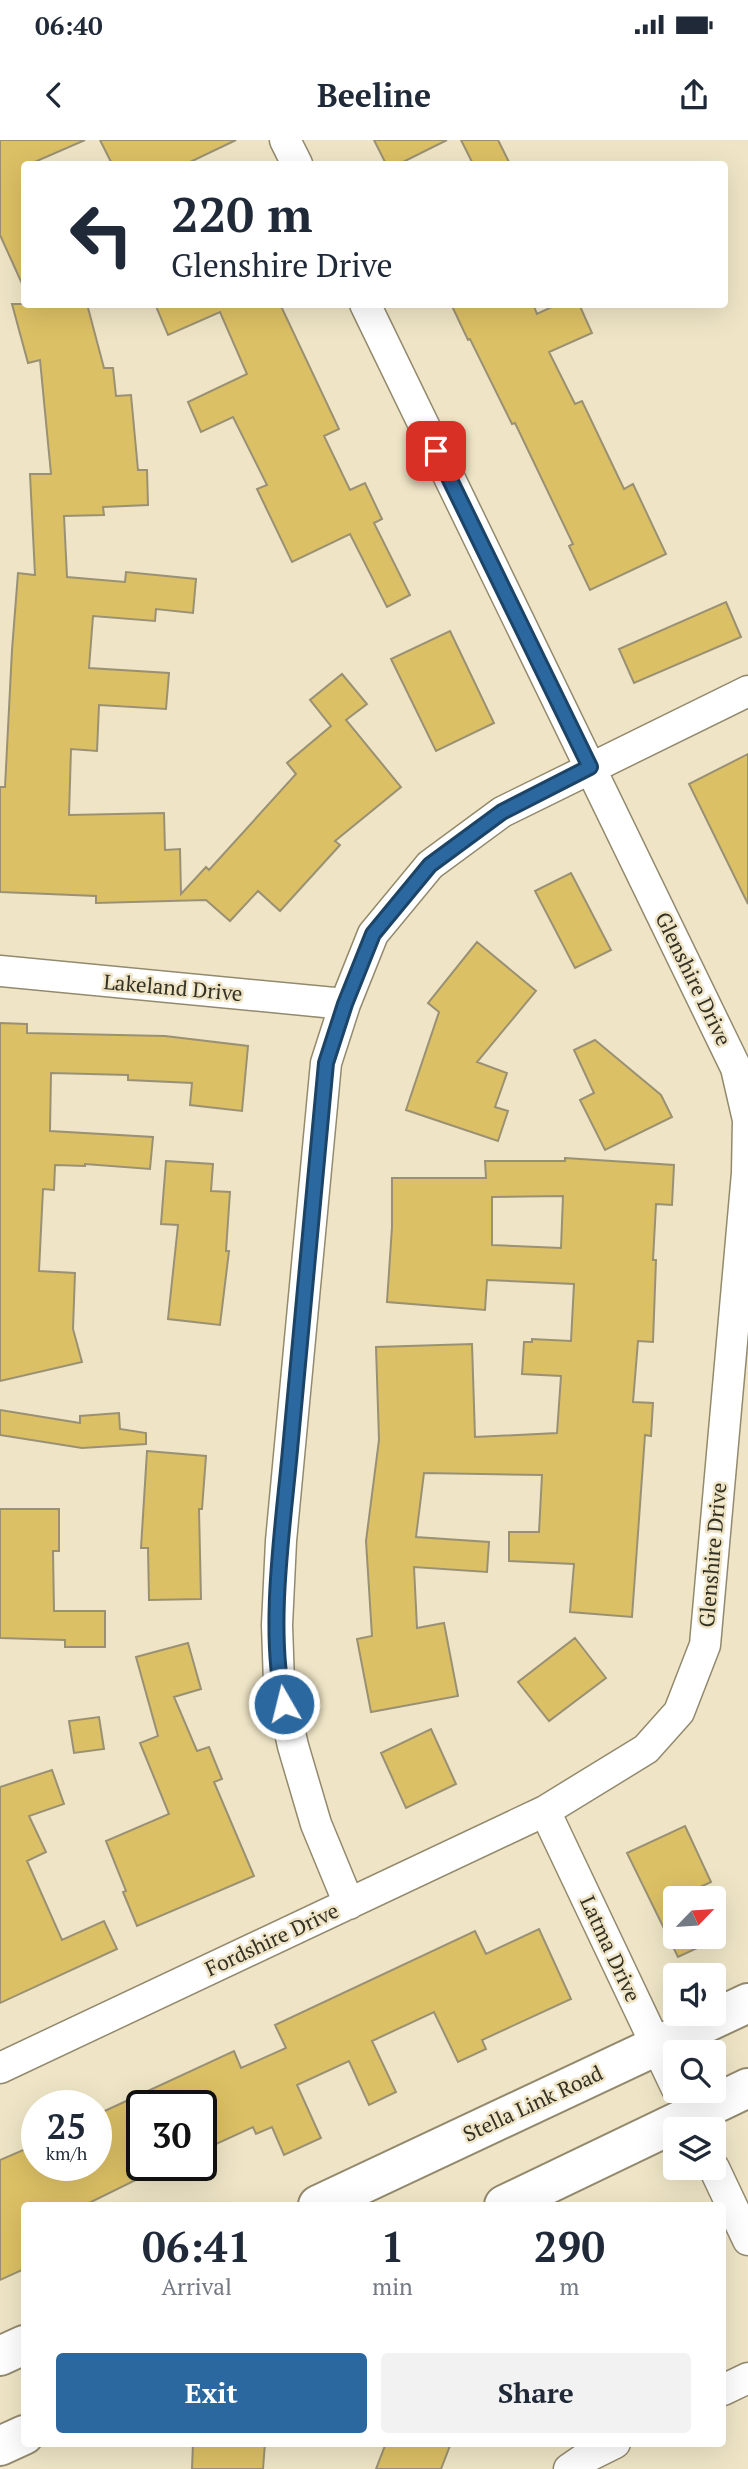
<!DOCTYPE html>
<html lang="en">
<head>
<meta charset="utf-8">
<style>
  :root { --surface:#fff; --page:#f2f2f3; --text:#1f2937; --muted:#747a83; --accent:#2b689f }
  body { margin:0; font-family:"PT Serif",serif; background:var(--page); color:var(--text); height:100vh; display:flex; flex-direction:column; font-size:26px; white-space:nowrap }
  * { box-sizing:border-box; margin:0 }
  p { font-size:23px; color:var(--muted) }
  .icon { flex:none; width:38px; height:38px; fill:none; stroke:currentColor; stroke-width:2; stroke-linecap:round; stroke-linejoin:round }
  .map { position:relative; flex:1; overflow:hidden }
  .panel { position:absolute; left:21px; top:2062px; width:705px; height:245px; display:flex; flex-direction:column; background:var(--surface); border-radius:7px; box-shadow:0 7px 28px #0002 }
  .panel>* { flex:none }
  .top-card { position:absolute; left:21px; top:21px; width:707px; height:147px; border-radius:7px; box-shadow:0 7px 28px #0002; background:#fff; color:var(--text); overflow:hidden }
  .needle { width:46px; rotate:65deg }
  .fabs { position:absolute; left:663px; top:1746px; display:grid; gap:14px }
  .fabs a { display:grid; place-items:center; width:63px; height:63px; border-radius:7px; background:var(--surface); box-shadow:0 7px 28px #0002; font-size:35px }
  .speed { position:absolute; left:21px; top:1950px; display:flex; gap:14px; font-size:35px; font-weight:700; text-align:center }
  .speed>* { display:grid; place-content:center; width:91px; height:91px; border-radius:50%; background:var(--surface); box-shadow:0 7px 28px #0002; line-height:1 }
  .speed small { font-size:18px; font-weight:400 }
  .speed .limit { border:4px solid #111; border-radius:10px; background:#fff; color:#111 }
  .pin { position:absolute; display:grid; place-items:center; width:60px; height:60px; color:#fff; margin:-30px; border-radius:14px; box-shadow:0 4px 10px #0006 }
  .me { position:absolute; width:77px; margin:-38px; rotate:352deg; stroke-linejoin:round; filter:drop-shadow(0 0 5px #0008) }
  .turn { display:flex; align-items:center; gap:24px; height:147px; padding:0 35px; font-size:32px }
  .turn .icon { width:91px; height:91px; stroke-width:2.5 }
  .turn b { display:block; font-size:49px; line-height:60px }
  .eta { display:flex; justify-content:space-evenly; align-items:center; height:119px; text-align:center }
  .eta b { font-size:42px; font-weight:600; line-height:49px }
  .primary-button { display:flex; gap:14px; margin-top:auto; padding:14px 35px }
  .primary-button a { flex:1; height:80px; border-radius:7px; background:var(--accent); color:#fff; font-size:28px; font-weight:600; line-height:80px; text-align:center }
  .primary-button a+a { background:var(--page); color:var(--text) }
  .status { display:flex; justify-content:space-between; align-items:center; height:49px; padding:0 35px; background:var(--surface); direction:ltr }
  .status svg { height:19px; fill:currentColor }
  header { display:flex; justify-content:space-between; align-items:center; height:91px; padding:0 35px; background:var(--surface); font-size:32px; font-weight:600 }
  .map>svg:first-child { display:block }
</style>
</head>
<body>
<div class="status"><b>06:40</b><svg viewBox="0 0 49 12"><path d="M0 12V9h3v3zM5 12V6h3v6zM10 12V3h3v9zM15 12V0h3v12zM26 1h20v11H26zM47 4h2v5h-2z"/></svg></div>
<header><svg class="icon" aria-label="back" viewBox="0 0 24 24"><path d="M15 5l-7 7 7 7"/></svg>Beeline<svg class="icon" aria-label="share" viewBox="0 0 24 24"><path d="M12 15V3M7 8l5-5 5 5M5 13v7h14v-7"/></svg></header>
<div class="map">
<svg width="748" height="2329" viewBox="0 0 748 2329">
  <rect width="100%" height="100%" fill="#efe5c6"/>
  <!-- building -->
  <path fill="#dcc065" stroke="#9a9174" stroke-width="2" fill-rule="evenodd" d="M 0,0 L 85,0 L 30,24 L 24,24 L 24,148 L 0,95 Z
    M 100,0 L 236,0 L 186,24 L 112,24 Z
    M 374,0 L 447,0 L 399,24 L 386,24 Z
    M 461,0 L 498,0 L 510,24 L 473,24 Z
    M 12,164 L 87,164 L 104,228 L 113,228 L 116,256 L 131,255 L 138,330 L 147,330 L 148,365 L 103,367 L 104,375 L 64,376 L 67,437 L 125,442 L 126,432 L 196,439 L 193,473 L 156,469 L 155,481 L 93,476 L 89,528 L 169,533 L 166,569 L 99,565 L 97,611 L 71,609 L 69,675 L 164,673 L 165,710 L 180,709 L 181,754 L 206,727 L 209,730 L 296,634 L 287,623 L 331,586 L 310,560 L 342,534 L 367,564 L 346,580 L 401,647 L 335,701 L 340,705 L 280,771 L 258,751 L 230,781 L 206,760 L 96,763 L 96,756 L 0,752 L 0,647 L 5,647 L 12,510 L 18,433 L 35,435 L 30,334 L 51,334 L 40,220 L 28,223 Z
    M 155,164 L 280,164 L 339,289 L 324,296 L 350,350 L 365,343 L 382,379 L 374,383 L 410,455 L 387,467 L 350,394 L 292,422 L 257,349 L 267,345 L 233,277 L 201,292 L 188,262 L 247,234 L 220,172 L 168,195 Z
    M 451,164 L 533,164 L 537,174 L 558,164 L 579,164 L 592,193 L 549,212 L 575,264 L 582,261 L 624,349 L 633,344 L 666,414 L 590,450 L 569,406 L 573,404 L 515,283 L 512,284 L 470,199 L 468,200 Z
    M 726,462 L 741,497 L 634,543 L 619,509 Z
    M 450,491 L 494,583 L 436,611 L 391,519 Z
    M 748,614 L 748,764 L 689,644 Z
    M 571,733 L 611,810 L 575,828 L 535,751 Z
    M 477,802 L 536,851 L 477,922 L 507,933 L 495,967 L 508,971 L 498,1001 L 406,970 L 439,872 L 428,863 Z
    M 0,883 L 27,884 L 27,893 L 165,896 L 248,906 L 242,971 L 190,965 L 192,943 L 128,940 L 128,935 L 51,933 L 50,991 L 153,997 L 150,1029 L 85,1024 L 85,1026 L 55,1025 L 54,1050 L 43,1049 L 39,1131 L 75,1133 L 73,1189 L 82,1222 L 0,1241 Z
    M 595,900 L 661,955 L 672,977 L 605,1010 L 580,960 L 594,953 L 574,910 Z
    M 565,1018 L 674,1025 L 672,1065 L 656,1064 L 653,1120 L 656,1120 L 653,1202 L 638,1201 L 633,1262 L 653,1263 L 651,1296 L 645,1295 L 632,1477 L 570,1472 L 574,1424 L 509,1421 L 509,1392 L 539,1392 L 542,1335 L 424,1333 L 416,1397 L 489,1402 L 487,1432 L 414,1427 L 417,1488 L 444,1483 L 458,1556 L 371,1572 L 357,1499 L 372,1496 L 366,1401 L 379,1300 L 376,1207 L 472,1204 L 475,1297 L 557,1293 L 561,1236 L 522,1234 L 524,1202 L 532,1202 L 532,1199 L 571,1201 L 574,1144 L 487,1140 L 485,1170 L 387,1162 L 392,1087 L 392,1038 L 486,1038 L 485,1021 L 565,1021 ZM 563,1056 L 561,1108 L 492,1105 L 492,1057 Z
    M 166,1021 L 213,1024 L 211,1051 L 230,1052 L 226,1111 L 229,1111 L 220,1185 L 168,1179 L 178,1085 L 161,1084 Z
    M 0,1270 L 80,1283 L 80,1276 L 119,1273 L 120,1289 L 146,1293 L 146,1304 L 82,1308 L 0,1295 Z
    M 147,1311 L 206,1316 L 202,1369 L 199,1369 L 201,1459 L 149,1460 L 148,1408 L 141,1408 Z
    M 0,1369 L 59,1369 L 59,1411 L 53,1411 L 54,1471 L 105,1471 L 105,1507 L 65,1507 L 65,1500 L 0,1498 Z
    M 575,1498 L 606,1538 L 549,1581 L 518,1542 Z
    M 188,1503 L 201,1549 L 174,1557 L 197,1611 L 209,1607 L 222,1639 L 214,1642 L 254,1736 L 137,1786 L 123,1752 L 126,1751 L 106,1701 L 169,1674 L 140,1603 L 158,1596 L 136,1517 Z
    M 99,1577 L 104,1609 L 74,1613 L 69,1581 Z
    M 431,1589 L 456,1644 L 406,1668 L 381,1613 Z
    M 52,1630 L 64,1664 L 29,1676 L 46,1712 L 27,1721 L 62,1800 L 104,1781 L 117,1809 L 0,1863 L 0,1647 Z
    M 685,1686 L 711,1742 L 700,1747 L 706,1759 L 676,1759 L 676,1797 L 714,1797 L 714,1776 L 723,1796 L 678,1817 L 627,1713 Z
    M 539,1789 L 571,1859 L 482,1900 L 486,1909 L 458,1922 L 434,1872 L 372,1901 L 396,1952 L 369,1965 L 349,1921 L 297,1945 L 321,1998 L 284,2015 L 272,1987 L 256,1994 L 253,1987 L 201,2011 L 201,1965 L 142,1965 L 142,2037 L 85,2065 L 24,2065 L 24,2129 L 0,2140 L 0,2020 L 37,2004 L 37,2025 L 96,2025 L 96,1975 L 234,1911 L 241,1928 L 286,1908 L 275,1885 L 475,1791 L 486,1814 Z
    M 193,2303 L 265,2303 L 263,2329 L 192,2329 Z
    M 386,2303 L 451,2303 L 441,2329 L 376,2329 Z"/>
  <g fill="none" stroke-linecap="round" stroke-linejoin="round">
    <defs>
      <path id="minor" d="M 285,0 L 297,24
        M 0,831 L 345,864
        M 545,1671 L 676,1947
        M 349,1764 L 316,1684 L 293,1606 L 279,1544 L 277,1485 L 281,1401 L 326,923 L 345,864 L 373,794 L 430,725 L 502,672 L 748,551
        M 0,1928 L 545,1671 L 646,1609 L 679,1572 L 705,1505 L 747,1033 L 748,980 L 736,928 L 365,164
        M 714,2028 L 748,2100
        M 723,2250 L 748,2238
        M 569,2329 L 585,2318 L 615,2303"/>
      <path id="major" d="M 318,2065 L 748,1863
        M 504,2065 L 748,1948
        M 0,2216 L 24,2205
        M 0,2306 L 24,2295"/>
    </defs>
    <!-- minor casing -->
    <use href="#minor" stroke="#938a6e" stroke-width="33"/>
    <!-- major casing -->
    <use href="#major" stroke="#938a6e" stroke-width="42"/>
    <!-- minor -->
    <use href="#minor" stroke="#fff" stroke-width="30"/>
    <!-- major -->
    <use href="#major" stroke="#fff" stroke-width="38"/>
  </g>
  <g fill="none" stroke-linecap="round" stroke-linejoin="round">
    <defs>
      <path id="route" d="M 284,1564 C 267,1490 283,1387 290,1310 C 302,1181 314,1052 326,923 L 345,864 L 373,794 L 430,725 L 502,672 L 590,627 L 436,311"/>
    </defs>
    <!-- route casing -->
    <use href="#route" stroke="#1c4467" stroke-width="18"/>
    <!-- route -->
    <use href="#route" stroke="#2b689f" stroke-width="12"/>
  </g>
  <g text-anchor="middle" stroke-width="5" stroke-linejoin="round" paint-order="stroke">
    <!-- street labels -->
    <g font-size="21" fill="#333024" stroke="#efe5c6">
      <text transform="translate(693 839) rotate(64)" y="7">Glenshire Drive</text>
      <text transform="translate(173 848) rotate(5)" y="7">Lakeland Drive</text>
      <text transform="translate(713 1415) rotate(-85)" y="7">Glenshire Drive</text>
      <text transform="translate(272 1800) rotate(-25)" y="7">Fordshire Drive</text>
      <text transform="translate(610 1809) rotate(65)" y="7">Latma Drive</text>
      <text transform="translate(533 1964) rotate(-25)" y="7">Stella Link Road</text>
    </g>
  </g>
</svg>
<div class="fabs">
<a><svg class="needle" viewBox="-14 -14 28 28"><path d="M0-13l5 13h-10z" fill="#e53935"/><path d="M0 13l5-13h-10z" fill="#747a83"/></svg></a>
<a><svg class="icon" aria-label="sound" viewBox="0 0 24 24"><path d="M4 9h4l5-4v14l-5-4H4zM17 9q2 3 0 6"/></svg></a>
<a><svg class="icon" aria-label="search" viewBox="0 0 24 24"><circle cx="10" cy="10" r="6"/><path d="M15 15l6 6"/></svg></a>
<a><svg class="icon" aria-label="layers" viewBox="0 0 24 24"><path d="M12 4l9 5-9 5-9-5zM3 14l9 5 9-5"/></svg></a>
</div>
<div class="speed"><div>25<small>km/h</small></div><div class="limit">30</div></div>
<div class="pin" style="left:436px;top:311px;background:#d93025"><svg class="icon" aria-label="arrive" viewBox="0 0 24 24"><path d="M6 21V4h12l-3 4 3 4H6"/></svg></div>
<svg class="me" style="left:284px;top:1564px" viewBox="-20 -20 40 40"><circle r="17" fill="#2b689f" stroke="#fff" stroke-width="3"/><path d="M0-11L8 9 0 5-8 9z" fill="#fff"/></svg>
<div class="top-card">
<div class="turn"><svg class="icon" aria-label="left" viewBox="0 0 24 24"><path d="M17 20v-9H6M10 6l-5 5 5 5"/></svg><div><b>220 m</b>Glenshire Drive</div></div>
</div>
<section class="panel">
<div class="eta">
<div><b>06:41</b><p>Arrival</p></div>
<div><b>1</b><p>min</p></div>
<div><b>290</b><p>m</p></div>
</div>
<div class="primary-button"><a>Exit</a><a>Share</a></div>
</section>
</div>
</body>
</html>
